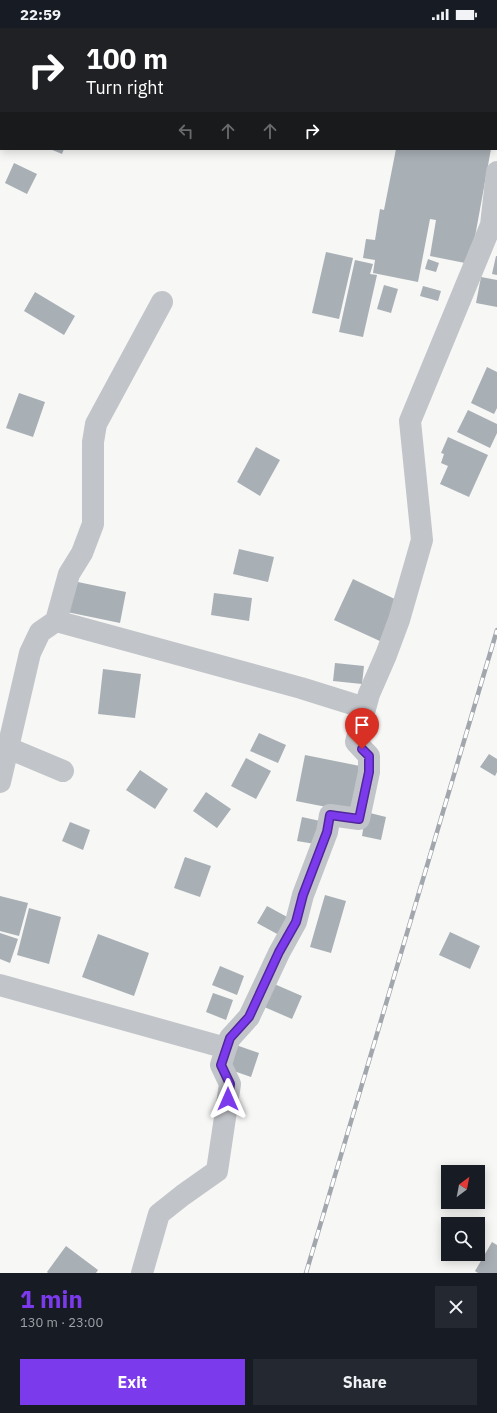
<!DOCTYPE html>
<html lang="en">
<head>
<meta charset="utf-8">
<style>
  :root { --surface:#171b24; --page:#242831; --text:#f1f3f6; --muted:#9ea1a6; --accent:#7c3aed }
  body { margin:0; font-family:"IBM Plex Sans",sans-serif; background:var(--page); color:var(--text); height:100vh; display:flex; flex-direction:column; font-size:15px; white-space:nowrap }
  * { box-sizing:border-box; margin:0 }
  p { font-size:13px; color:var(--muted) }
  .icon { flex:none; width:22px; height:22px; fill:none; stroke:currentColor; stroke-width:2; stroke-linecap:round; stroke-linejoin:round }
  .map { position:relative; height:1245px; overflow:hidden }
  .details { display:flex; flex-direction:column; background:var(--surface); flex:1 }
  .details>* { flex:none }
  .hud { position:absolute; left:0px; top:0px; width:497px; height:122px; box-shadow:0 2px 10px #0003; background:#202124; color:#fff; overflow:hidden }
  .needle { width:26px; rotate:32deg }
  .controls { position:absolute; left:441px; top:1137px; display:grid; gap:8px }
  .controls a { display:grid; place-items:center; width:44px; height:44px; border-radius:0px; background:var(--surface); box-shadow:0 2px 10px #0003; font-size:20px }
  .pin { position:absolute; display:grid; place-items:center; width:34px; height:34px; color:#fff; margin:-41px -17px; border-radius:50% 50% 50% 0; rotate:-45deg; box-shadow:0 0 4px #0007 }
  .pin .icon { rotate:45deg }
  .me { position:absolute; width:44px; margin:-22px; rotate:0deg; stroke-linejoin:round; filter:drop-shadow(0 0 3px #0008) }
  .turn { display:flex; align-items:center; gap:14px; height:84px; padding:0 20px; font-size:18px }
  .turn .icon { width:52px; height:52px; stroke-width:2.5 }
  .turn b { display:block; font-size:28px; line-height:34px }
  .lanes { display:flex; align-items:center; height:38px; padding:0 20px; background:#0003; justify-content:center; gap:20px; direction:ltr }
  .lanes .off { opacity:.35 }
  .round { display:grid; place-items:center; flex:none; width:42px; height:42px; border-radius:0px; background:var(--page) }
  .overview { display:flex; align-items:center; justify-content:space-between; height:68px; padding:0 20px }
  h1 { font-size:24px; font-weight:800; line-height:30px; color:var(--accent) }
  .button { display:flex; gap:8px; margin-top:auto; padding:8px 20px }
  .button a { flex:1; height:46px; border-radius:0px; background:var(--accent); color:#fff; font-size:16px; font-weight:800; line-height:46px; text-align:center }
  .button a+a { background:var(--page); color:var(--text) }
  .status { display:flex; justify-content:space-between; align-items:center; height:28px; padding:0 20px; background:var(--surface); direction:ltr }
  .status svg { height:11px; fill:currentColor }
  .map>svg:first-child { display:block }
</style>
</head>
<body>
<div class="status"><b>22:59</b><svg viewBox="0 0 49 12"><path d="M0 12V9h3v3zM5 12V6h3v6zM10 12V3h3v9zM15 12V0h3v12zM26 1h20v11H26zM47 4h2v5h-2z"/></svg></div>
<div class="map">
<svg width="497" height="1245" viewBox="0 0 497 1245">
  <rect width="100%" height="100%" fill="#f7f7f5"/>
  <!-- building -->
  <path fill="#a8afb5" d="M 50,121 L 64,121 L 62,126 Z
    M 396,121 L 491,121 L 470,236 L 430,228 L 436,192 L 430,191 L 418,254 L 373,245 L 375,232 L 363,230 L 366,211 L 375,212 L 380,181 L 384,182 Z
    M 14,135 L 37,146 L 27,166 L 5,155 Z
    M 326,224 L 353,230 L 339,291 L 312,285 Z
    M 496,228 L 497,228 L 497,247 L 492,246 Z
    M 428,231 L 439,235 L 436,244 L 425,241 Z
    M 355,232 L 373,236 L 370,246 L 377,247 L 363,309 L 339,304 Z
    M 481,249 L 497,252 L 497,279 L 476,275 Z
    M 384,257 L 398,261 L 391,285 L 377,281 Z
    M 423,258 L 441,263 L 438,273 L 420,268 Z
    M 35,264 L 75,288 L 64,307 L 24,283 Z
    M 487,339 L 497,344 L 497,380 L 494,386 L 471,375 Z
    M 19,365 L 45,374 L 33,409 L 6,400 Z
    M 468,382 L 497,396 L 497,405 L 490,420 L 457,404 Z
    M 448,409 L 488,427 L 469,469 L 440,456 L 448,438 L 441,435 L 444,426 L 441,425 Z
    M 256,419 L 280,432 L 260,468 L 237,454 Z
    M 239,521 L 274,529 L 268,554 L 233,546 Z
    M 353,551 L 401,574 L 382,614 L 334,592 Z
    M 73,553 L 126,564 L 120,595 L 67,584 Z
    M 214,565 L 252,570 L 249,593 L 211,587 Z
    M 335,635 L 364,638 L 362,656 L 333,653 Z
    M 103,641 L 141,646 L 135,690 L 98,686 Z
    M 259,705 L 286,717 L 278,735 L 250,723 Z
    M 489,726 L 497,731 L 497,744 L 495,748 L 480,739 Z
    M 305,727 L 365,739 L 357,785 L 296,773 Z
    M 246,730 L 271,743 L 256,771 L 231,758 Z
    M 140,742 L 168,761 L 155,781 L 126,762 Z
    M 206,764 L 231,781 L 217,800 L 193,783 Z
    M 366,784 L 386,789 L 381,812 L 362,808 Z
    M 302,789 L 320,793 L 315,816 L 297,813 Z
    M 70,794 L 90,802 L 83,822 L 62,813 Z
    M 185,829 L 211,838 L 200,869 L 174,860 Z
    M 325,867 L 346,873 L 331,925 L 310,919 Z
    M 0,868 L 28,875 L 19,908 L 0,903 Z
    M 267,878 L 289,890 L 279,907 L 257,895 Z
    M 29,880 L 61,889 L 49,936 L 17,927 Z
    M 450,904 L 480,918 L 470,941 L 439,927 Z
    M 0,905 L 18,911 L 10,935 L 0,931 Z
    M 98,906 L 149,925 L 134,968 L 82,949 Z
    M 220,938 L 244,948 L 237,967 L 212,957 Z
    M 272,955 L 302,968 L 292,991 L 262,978 Z
    M 213,965 L 233,972 L 226,992 L 206,984 Z
    M 236,1017 L 259,1025 L 251,1049 L 228,1041 Z
    M 492,1214 L 497,1217 L 497,1245 L 478,1245 L 475,1243 Z
    M 66,1218 L 98,1242 L 96,1245 L 48,1245 L 47,1244 Z"/>
  <g fill="none" stroke-linecap="round" stroke-linejoin="round">
    <!-- minor -->
    <path stroke="#c1c4c8" stroke-width="22" d="M 22,1 L 22,0
      M 355,1 L 355,0
      M 56,593 L 69,546 L 82,525 L 93,496 L 93,414 L 96,396 L 162,274
      M 8,720 L 63,743
      M 0,754 L 30,625 L 40,604 L 56,593 L 301,660 L 365,680
      M 0,957 L 226,1020
      M 142,1245 L 159,1186 L 183,1167 L 217,1143 L 230,1056 L 221,1037 L 226,1020 L 230,1010 L 249,989 L 279,925 L 296,894 L 303,867 L 327,804 L 330,787 L 359,791 L 369,744 L 369,728 L 356,714 L 369,666 L 386,627 L 399,592 L 422,512 L 410,393 L 491,197 L 497,144"/>
    <defs>
      <path id="rail" d="M 306,1245 L 497,602"/>
    </defs>
    <!-- rail casing -->
    <use href="#rail" stroke="#a2a7ad" stroke-width="4.5"/>
    <!-- rail -->
    <use href="#rail" stroke="#fff" stroke-width="3" stroke-dasharray="9" stroke-linecap="butt"/>
  </g>
  <g fill="none" stroke-linecap="round" stroke-linejoin="round">
    <defs>
      <path id="route" d="M 228,1071 L 230,1056 L 221,1037 L 230,1010 L 249,989 L 279,924 L 296,894 L 303,867 L 327,804 L 330,787 L 359,791 L 369,744 L 369,728 L 362,721"/>
    </defs>
    <!-- route casing -->
    <use href="#route" stroke="#51269a" stroke-width="10"/>
    <!-- route -->
    <use href="#route" stroke="#7c3aed" stroke-width="7"/>
  </g>
</svg>
<div class="controls">
<a><svg class="needle" viewBox="-14 -14 28 28"><path d="M0-13l5 13h-10z" fill="#e53935"/><path d="M0 13l5-13h-10z" fill="#9ea1a6"/></svg></a>
<a><svg class="icon" aria-label="search" viewBox="0 0 24 24"><circle cx="10" cy="10" r="6"/><path d="M15 15l6 6"/></svg></a>
</div>
<div class="pin" style="left:362px;top:721px;background:#d93025"><svg class="icon" aria-label="arrive" viewBox="0 0 24 24"><path d="M6 21V4h12l-3 4 3 4H6"/></svg></div>
<svg class="me" style="left:228px;top:1071px" viewBox="-20 -20 40 40"><path d="M0-17L14 15 0 8-14 15z" fill="#7c3aed" stroke="#fff" stroke-width="4"/></svg>
<div class="hud">
<div class="turn"><svg class="icon" aria-label="right" viewBox="0 0 24 24"><path d="M7 20v-9h11M14 6l5 5-5 5"/></svg><div><b>100 m</b>Turn right</div></div>
<div class="lanes"><svg class="icon off" aria-label="left" viewBox="0 0 24 24"><path d="M17 20v-9H6M10 6l-5 5 5 5"/></svg><svg class="icon off" aria-label="ahead" viewBox="0 0 24 24"><path d="M12 20V5M6 11l6-6 6 6"/></svg><svg class="icon off" aria-label="ahead" viewBox="0 0 24 24"><path d="M12 20V5M6 11l6-6 6 6"/></svg><svg class="icon" aria-label="right" viewBox="0 0 24 24"><path d="M7 20v-9h11M14 6l5 5-5 5"/></svg></div>
</div>
</div>
<section class="details">
<div class="overview"><div><h1>1 min</h1><p>130 m · 23:00</p></div><a class="round"><svg class="icon" aria-label="close" viewBox="0 0 24 24"><path d="M6 6l12 12M18 6L6 18"/></svg></a></div>
<div class="button"><a>Exit</a><a>Share</a></div>
</section>
</body>
</html>
